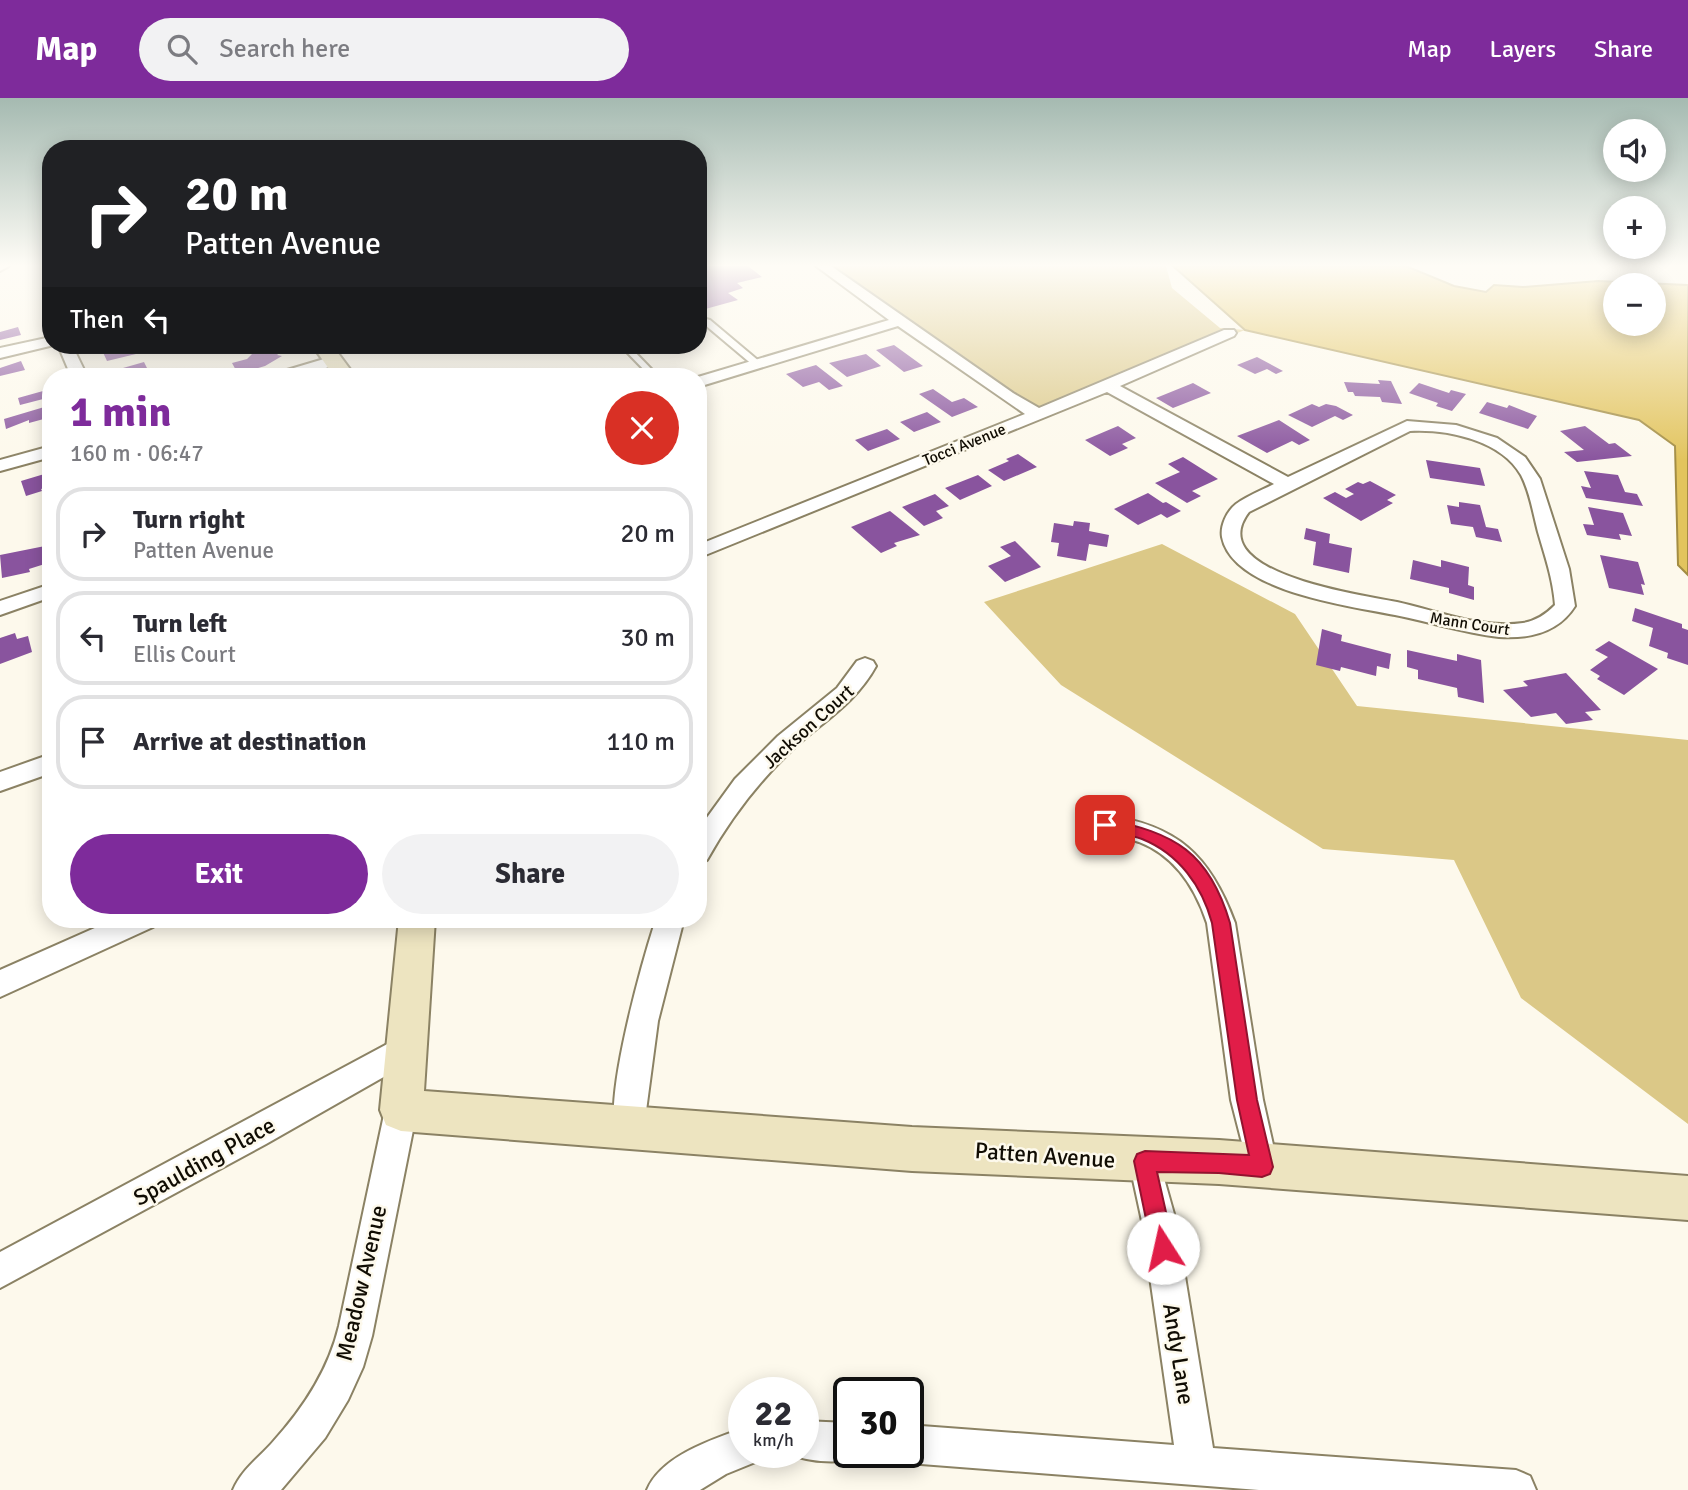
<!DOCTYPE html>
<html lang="en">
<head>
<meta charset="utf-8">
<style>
  :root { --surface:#fff; --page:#f2f2f3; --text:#2b2b33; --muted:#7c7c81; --line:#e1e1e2; --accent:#7e2b9b }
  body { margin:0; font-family:Signika,sans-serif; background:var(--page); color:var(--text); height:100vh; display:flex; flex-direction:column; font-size:26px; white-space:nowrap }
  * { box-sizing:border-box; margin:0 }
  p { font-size:23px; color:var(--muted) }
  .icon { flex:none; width:38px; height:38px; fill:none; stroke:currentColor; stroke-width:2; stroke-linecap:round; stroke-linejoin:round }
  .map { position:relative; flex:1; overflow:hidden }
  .side { position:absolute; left:42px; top:270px; width:665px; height:560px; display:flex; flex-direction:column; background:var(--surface); border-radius:28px; box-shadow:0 4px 18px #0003 }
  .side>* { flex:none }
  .banner { position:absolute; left:42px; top:42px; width:665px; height:214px; border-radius:28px; box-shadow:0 4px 18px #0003; background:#202124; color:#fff; overflow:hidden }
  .buttons { position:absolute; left:1603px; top:21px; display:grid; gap:14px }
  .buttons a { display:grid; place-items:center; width:63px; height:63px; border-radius:50%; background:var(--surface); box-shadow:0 4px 18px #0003; font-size:35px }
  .speed { position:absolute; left:728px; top:1279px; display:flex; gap:14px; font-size:35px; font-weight:700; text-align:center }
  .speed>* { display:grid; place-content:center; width:91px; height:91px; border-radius:50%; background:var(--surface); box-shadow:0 4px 18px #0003; line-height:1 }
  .speed small { font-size:18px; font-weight:400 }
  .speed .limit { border:4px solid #111; border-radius:10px; background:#fff; color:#111 }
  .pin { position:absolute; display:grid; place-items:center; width:60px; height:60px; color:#fff; margin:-30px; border-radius:14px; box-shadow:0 4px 10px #0006 }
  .me { position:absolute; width:77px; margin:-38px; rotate:350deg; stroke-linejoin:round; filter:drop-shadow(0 0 5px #0008) }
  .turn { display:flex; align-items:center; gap:24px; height:147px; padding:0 28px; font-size:32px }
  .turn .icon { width:91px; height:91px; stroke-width:2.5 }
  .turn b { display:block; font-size:49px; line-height:60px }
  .then { display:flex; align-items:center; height:66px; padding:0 28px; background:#0003; gap:14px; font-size:26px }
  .round { display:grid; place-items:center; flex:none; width:74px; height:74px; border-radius:37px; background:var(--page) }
  .overview { display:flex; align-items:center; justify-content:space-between; height:119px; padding:0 28px }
  h1 { font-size:42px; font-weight:700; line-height:52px; color:var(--accent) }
  .button { display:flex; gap:14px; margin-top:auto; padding:14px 28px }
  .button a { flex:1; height:80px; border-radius:42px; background:var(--accent); color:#fff; font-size:28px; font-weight:700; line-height:80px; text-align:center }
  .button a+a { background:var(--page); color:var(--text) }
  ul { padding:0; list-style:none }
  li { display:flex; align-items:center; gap:21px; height:94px; margin:0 14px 10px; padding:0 14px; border:4px solid var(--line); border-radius:28px }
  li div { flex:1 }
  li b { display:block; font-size:26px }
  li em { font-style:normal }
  header { display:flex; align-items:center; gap:42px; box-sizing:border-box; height:98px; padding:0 35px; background:var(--accent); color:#fff }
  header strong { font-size:33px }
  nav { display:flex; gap:38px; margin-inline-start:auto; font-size:24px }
  .search { width:490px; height:63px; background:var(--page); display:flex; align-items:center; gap:18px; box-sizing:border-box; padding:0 24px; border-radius:38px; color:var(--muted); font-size:26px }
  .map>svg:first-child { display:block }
</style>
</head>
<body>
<header>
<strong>Map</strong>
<div class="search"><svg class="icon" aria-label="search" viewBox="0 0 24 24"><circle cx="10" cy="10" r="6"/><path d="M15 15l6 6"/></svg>Search here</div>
<nav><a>Map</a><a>Layers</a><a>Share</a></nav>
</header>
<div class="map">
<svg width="1688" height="1392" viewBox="0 0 1688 1392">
  <rect width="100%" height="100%" fill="#fdf9ec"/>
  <!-- green -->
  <path fill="#dbc887" d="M 825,168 L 1166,168 L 1172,190 L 1220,230 L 1245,232 L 1033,315 Z
    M 1162,446 L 1295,516 L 1357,608 L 1688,642 L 1688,1026 L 1521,900 L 1454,762 L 1323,751 L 1061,587 L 984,504 Z"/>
  <!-- water -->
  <path fill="#e2c45e" stroke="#a38d43" stroke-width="2" fill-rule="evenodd" d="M 1173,168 L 1406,168 L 1454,188 L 1486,194 L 1494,187 L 1523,189 L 1598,183 L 1688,187 L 1688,477 L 1678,467 L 1675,348 L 1639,322 L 1245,232 ZM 1615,187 L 1654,187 L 1654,226 L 1615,226 Z"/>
  <!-- building -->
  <path fill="#89549e" d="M 698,168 L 748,168 L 762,179 L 737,185 L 743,190 L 728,195 L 738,202 L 698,213 Z
    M 18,229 L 21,237 L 0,242 L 0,234 Z
    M 131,247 L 136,256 L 107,263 L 100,248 Z
    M 278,247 L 282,253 L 277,257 L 282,258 L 265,268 L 238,276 L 232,265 L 247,261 L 252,256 L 247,248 Z
    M 894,247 L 923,268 L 904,274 L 876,252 Z
    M 866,256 L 881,268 L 847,279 L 829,265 Z
    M 1257,259 L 1283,273 L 1276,276 L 1267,271 L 1255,276 L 1237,267 Z
    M 21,263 L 25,272 L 0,278 L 0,270 Z
    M 144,264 L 151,278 L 119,278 L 116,272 Z
    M 816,267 L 843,288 L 829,292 L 819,284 L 803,289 L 786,276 Z
    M 1378,282 L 1391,283 L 1402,306 L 1382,304 L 1380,299 L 1355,298 L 1353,294 L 1348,294 L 1344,284 L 1380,286 Z
    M 1193,285 L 1211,295 L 1173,310 L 1156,300 Z
    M 1419,285 L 1449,295 L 1451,292 L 1466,296 L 1452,313 L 1436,308 L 1438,305 L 1409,295 Z
    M 933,291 L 952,304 L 964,300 L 978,309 L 952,319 L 919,296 Z
    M 43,293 L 47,300 L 20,307 L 18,300 Z
    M 1487,304 L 1507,310 L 1509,307 L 1537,318 L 1528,331 L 1479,315 Z
    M 1312,306 L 1319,309 L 1326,306 L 1336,308 L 1353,317 L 1343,322 L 1335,318 L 1312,329 L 1288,317 Z
    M 51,307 L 51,319 L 29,325 L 29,322 L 6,331 L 4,321 Z
    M 927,314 L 941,324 L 914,334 L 900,324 Z
    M 1279,322 L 1310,342 L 1299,347 L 1292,343 L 1267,355 L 1237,338 Z
    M 1118,328 L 1136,340 L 1122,346 L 1128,350 L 1110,358 L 1085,342 Z
    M 1585,328 L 1609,346 L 1615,345 L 1632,358 L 1577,364 L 1564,354 L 1584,352 L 1560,333 Z
    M 887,331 L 900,341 L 868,353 L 855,342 Z
    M 1018,356 L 1037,369 L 1004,383 L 988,372 L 1009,363 L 1006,361 Z
    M 1183,359 L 1218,381 L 1192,393 L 1201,398 L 1187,405 L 1155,385 L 1180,374 L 1168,366 Z
    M 1426,362 L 1480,370 L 1485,388 L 1430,380 Z
    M 1584,373 L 1618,377 L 1625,394 L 1637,396 L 1643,408 L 1586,400 L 1581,388 L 1591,390 Z
    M 51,374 L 51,392 L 46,393 L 45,390 L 41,391 L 42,393 L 26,398 L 21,383 Z
    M 978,377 L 992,388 L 960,402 L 945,390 Z
    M 1370,383 L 1396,397 L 1387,402 L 1393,405 L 1361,423 L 1323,400 L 1335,394 L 1346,400 L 1354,396 L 1345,391 L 1358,384 L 1363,386 Z
    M 1148,395 L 1163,405 L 1166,404 L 1181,413 L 1167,420 L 1161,416 L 1138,427 L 1114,411 Z
    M 935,396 L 949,408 L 936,413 L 943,420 L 924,428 L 902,409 Z
    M 1459,404 L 1480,407 L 1486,429 L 1498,431 L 1502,444 L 1476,439 L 1473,429 L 1451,426 L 1447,407 L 1459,409 Z
    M 1588,409 L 1623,415 L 1632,438 L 1619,436 L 1621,442 L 1587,437 L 1583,426 L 1594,427 Z
    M 890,413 L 920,437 L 894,445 L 897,448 L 881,455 L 851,429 Z
    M 1074,423 L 1090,425 L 1089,433 L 1109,437 L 1107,449 L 1089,446 L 1086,463 L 1057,458 L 1059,445 L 1051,444 L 1054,425 L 1073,428 Z
    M 1306,430 L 1330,436 L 1329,445 L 1352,450 L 1349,475 L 1313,467 L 1316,444 L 1304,441 Z
    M 1015,443 L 1041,469 L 1005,484 L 988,468 L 1011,458 L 1000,449 Z
    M 50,447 L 51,464 L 29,471 L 30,474 L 2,480 L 0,457 Z
    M 1600,457 L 1638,464 L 1645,487 L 1641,486 L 1644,497 L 1609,490 Z
    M 1413,462 L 1441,469 L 1441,462 L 1469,469 L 1468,487 L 1474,489 L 1474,502 L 1449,495 L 1449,490 L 1410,481 Z
    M 1635,510 L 1682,526 L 1682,530 L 1688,532 L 1688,567 L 1667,560 L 1668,555 L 1649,548 L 1653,530 L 1632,523 Z
    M 1322,531 L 1342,537 L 1341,543 L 1391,556 L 1389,571 L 1377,568 L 1376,578 L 1341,569 L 1340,573 L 1316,567 Z
    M 15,535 L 17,541 L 28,538 L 32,554 L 0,566 L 0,540 Z
    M 1609,543 L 1658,571 L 1624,597 L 1597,581 L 1600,578 L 1590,572 L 1608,559 L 1595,552 Z
    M 1407,552 L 1457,563 L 1457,556 L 1481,562 L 1484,605 L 1458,599 L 1457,590 L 1418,581 L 1418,572 L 1407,569 Z
    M 1566,575 L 1601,612 L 1585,614 L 1593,622 L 1566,626 L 1556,615 L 1531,619 L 1503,592 L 1528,588 L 1523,583 Z"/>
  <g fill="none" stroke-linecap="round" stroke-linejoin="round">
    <defs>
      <path id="lane" d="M 698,219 L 710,222 L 760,264 L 760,268 L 754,268 L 704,226 L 698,223 Z
        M 620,247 L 628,247 L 658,278 L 650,278 Z"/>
      <path id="street" d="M 0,168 L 9,168 L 0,173 Z
        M 816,168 L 831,168 L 1013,295 L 1039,310 L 1224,232 L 1234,232 L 1236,235 L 1234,238 L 1120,288 L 1288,379 L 1407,323 L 1456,327 L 1497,340 L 1525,359 L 1540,381 L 1569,471 L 1575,508 C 1558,535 1529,541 1499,539 C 1464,535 1430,524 1395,517 C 1351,508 1233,494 1222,439 C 1220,428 1227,413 1236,406 C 1247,398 1262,392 1274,386 L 1107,294 L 698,460 L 698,447 L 1025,316 L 898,228 L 698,289 L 698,279 L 889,222 ZM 1410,333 C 1447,331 1501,342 1521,377 C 1530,394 1533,415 1538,434 C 1545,458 1553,481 1555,507 C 1546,516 1536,523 1523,525 C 1481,531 1438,513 1397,504 C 1367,498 1201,476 1249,414 Z
        M 51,239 L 51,247 L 54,247 L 0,260 L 0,250 Z
        M 58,247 L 72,247 L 87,278 L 71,278 Z
        M 334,258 L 339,260 L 342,263 L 339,266 L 299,278 L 275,278 L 277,275 Z
        M 51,348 L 51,359 L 0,373 L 0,362 Z
        M 51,486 L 51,499 L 0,517 L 0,503 Z
        M 865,560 L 873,563 L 876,568 C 856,605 822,624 793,651 C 758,684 730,721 707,762 L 698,765 L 698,732 L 735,681 L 778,638 L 837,590 L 857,563 Z
        M 51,656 L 51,675 L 0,693 L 0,674 Z
        M 1105,717 C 1177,727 1210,757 1235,825 L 1263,1002 L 1278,1069 L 1273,1080 L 1262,1085 L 1251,1080 L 1231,1002 L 1207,825 C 1195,789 1175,758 1139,744 C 1125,739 1110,739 1096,734 L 1092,727 L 1096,720 Z
        M 115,821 L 157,821 L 153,829 L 0,899 L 0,872 Z
        M 656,821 L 684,821 L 658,923 L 644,1028 L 639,1039 L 628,1044 L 617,1039 C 602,1004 643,861 656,821 Z
        M 406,936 L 417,940 L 421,950 L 417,960 L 266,1046 L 0,1190 L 0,1154 Z
        M 401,997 L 412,1001 L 417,1012 L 372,1238 L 363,1269 L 348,1302 L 325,1340 L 281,1392 L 233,1392 C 241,1373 257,1361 271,1346 C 302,1312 328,1274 339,1228 L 385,1012 L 390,1001 Z
        M 1145,1047 L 1156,1052 L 1176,1123 L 1213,1350 L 1516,1372 L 1530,1378 L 1536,1392 L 1259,1392 L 908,1365 L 894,1360 L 892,1354 L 908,1354 L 908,1327 L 1174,1347 L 1142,1123 L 1129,1063 L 1134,1052 Z
        M 803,1323 L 849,1325 L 849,1354 L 864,1354 L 863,1358 C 841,1367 811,1364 789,1356 L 803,1354 Z
        M 744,1330 L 744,1354 L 761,1354 L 758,1363 L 726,1376 L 700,1392 L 647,1392 C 661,1358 711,1342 744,1330 Z"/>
      <path id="secondary" d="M 312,247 L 332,247 L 355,278 L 334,278 Z
        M 399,821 L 435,821 L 424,993 L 912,1029 L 1219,1042 L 1688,1078 L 1688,1122 L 1219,1086 L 912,1073 L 401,1033 L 386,1027 L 380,1012 Z"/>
    </defs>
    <!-- lane casing -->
    <use href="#lane" stroke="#8b8264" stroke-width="4"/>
    <!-- street casing -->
    <use href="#street" stroke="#8b8264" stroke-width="4"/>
    <!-- secondary casing -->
    <use href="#secondary" stroke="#8b8264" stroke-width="4"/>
    <!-- lane -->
    <use href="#lane" fill="#fff" fill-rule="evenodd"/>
    <!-- street -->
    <use href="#street" fill="#fff" fill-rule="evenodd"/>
    <!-- secondary -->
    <use href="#secondary" fill="#ede4c0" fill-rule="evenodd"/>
  </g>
  <!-- sky -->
  <linearGradient id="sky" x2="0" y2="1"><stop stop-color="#a5bab1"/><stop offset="0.46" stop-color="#fefcf6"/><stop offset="1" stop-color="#fefcf6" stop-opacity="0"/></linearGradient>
  <rect width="1688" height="363" fill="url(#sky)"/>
  <!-- route -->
  <path fill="#e11d48" stroke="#92132f" stroke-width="2" d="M 1105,721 C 1175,735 1209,754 1230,825 L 1257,1002 L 1273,1069 L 1270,1076 L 1262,1079 L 1219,1075 L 1157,1074 L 1174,1150 L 1171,1158 L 1163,1162 L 1155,1158 L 1152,1150 L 1134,1063 L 1137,1056 L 1145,1053 L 1249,1057 L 1237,1002 L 1212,825 C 1202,788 1179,756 1142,741 C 1129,736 1113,736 1099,732 L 1097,727 L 1099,723 Z"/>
  <g text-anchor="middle" stroke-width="5" stroke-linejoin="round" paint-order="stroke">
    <!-- far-street labels -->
    <g font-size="16" fill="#100c03" stroke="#fdf9ec">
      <text transform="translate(964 346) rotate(-22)" y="6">Tocci Avenue</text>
      <text transform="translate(1470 525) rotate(9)" y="6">Mann Court</text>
    </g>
    <!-- street labels -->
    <g font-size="19" fill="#100c03" stroke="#fdf9ec">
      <text transform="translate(808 628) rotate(-42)" y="7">Jackson Court</text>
    </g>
    <!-- near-street labels -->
    <g font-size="23" fill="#100c03" stroke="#fdf9ec">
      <text transform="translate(1045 1057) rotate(4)" y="8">Patten Avenue</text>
      <text transform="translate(204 1063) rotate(-29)" y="8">Spaulding Place</text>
      <text transform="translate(361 1185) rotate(-77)" y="8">Meadow Avenue</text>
      <text transform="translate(1179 1256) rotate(81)" y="8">Andy Lane</text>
    </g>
  </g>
</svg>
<div class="buttons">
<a><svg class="icon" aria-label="sound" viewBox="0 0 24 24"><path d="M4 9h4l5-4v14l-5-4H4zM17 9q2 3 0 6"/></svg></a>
<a>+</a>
<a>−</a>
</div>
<div class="speed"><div>22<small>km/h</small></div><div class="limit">30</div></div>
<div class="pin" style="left:1105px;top:727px;background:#d93025"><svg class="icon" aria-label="arrive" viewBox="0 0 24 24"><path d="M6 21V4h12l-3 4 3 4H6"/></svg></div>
<svg class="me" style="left:1163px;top:1150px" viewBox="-20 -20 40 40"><circle r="19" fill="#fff"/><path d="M0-13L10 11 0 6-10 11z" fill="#e11d48"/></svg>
<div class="banner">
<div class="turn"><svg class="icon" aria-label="right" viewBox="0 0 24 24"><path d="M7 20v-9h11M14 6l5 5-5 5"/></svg><div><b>20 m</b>Patten Avenue</div></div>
<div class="then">Then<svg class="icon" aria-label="left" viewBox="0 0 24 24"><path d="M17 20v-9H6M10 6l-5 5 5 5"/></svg></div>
</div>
<section class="side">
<div class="overview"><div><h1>1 min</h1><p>160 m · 06:47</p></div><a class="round" style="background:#d93025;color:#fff"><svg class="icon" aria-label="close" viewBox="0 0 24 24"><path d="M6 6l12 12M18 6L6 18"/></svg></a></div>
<ul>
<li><svg class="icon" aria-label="right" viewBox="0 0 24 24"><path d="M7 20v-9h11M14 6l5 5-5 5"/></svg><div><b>Turn right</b><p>Patten Avenue</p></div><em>20 m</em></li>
<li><svg class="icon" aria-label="left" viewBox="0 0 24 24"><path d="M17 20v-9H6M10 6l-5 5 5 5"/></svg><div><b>Turn left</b><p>Ellis Court</p></div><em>30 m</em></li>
<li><svg class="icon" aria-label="arrive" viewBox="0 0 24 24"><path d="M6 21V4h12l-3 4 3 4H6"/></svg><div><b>Arrive at destination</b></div><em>110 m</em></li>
</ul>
<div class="button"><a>Exit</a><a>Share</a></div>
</section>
</div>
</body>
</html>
